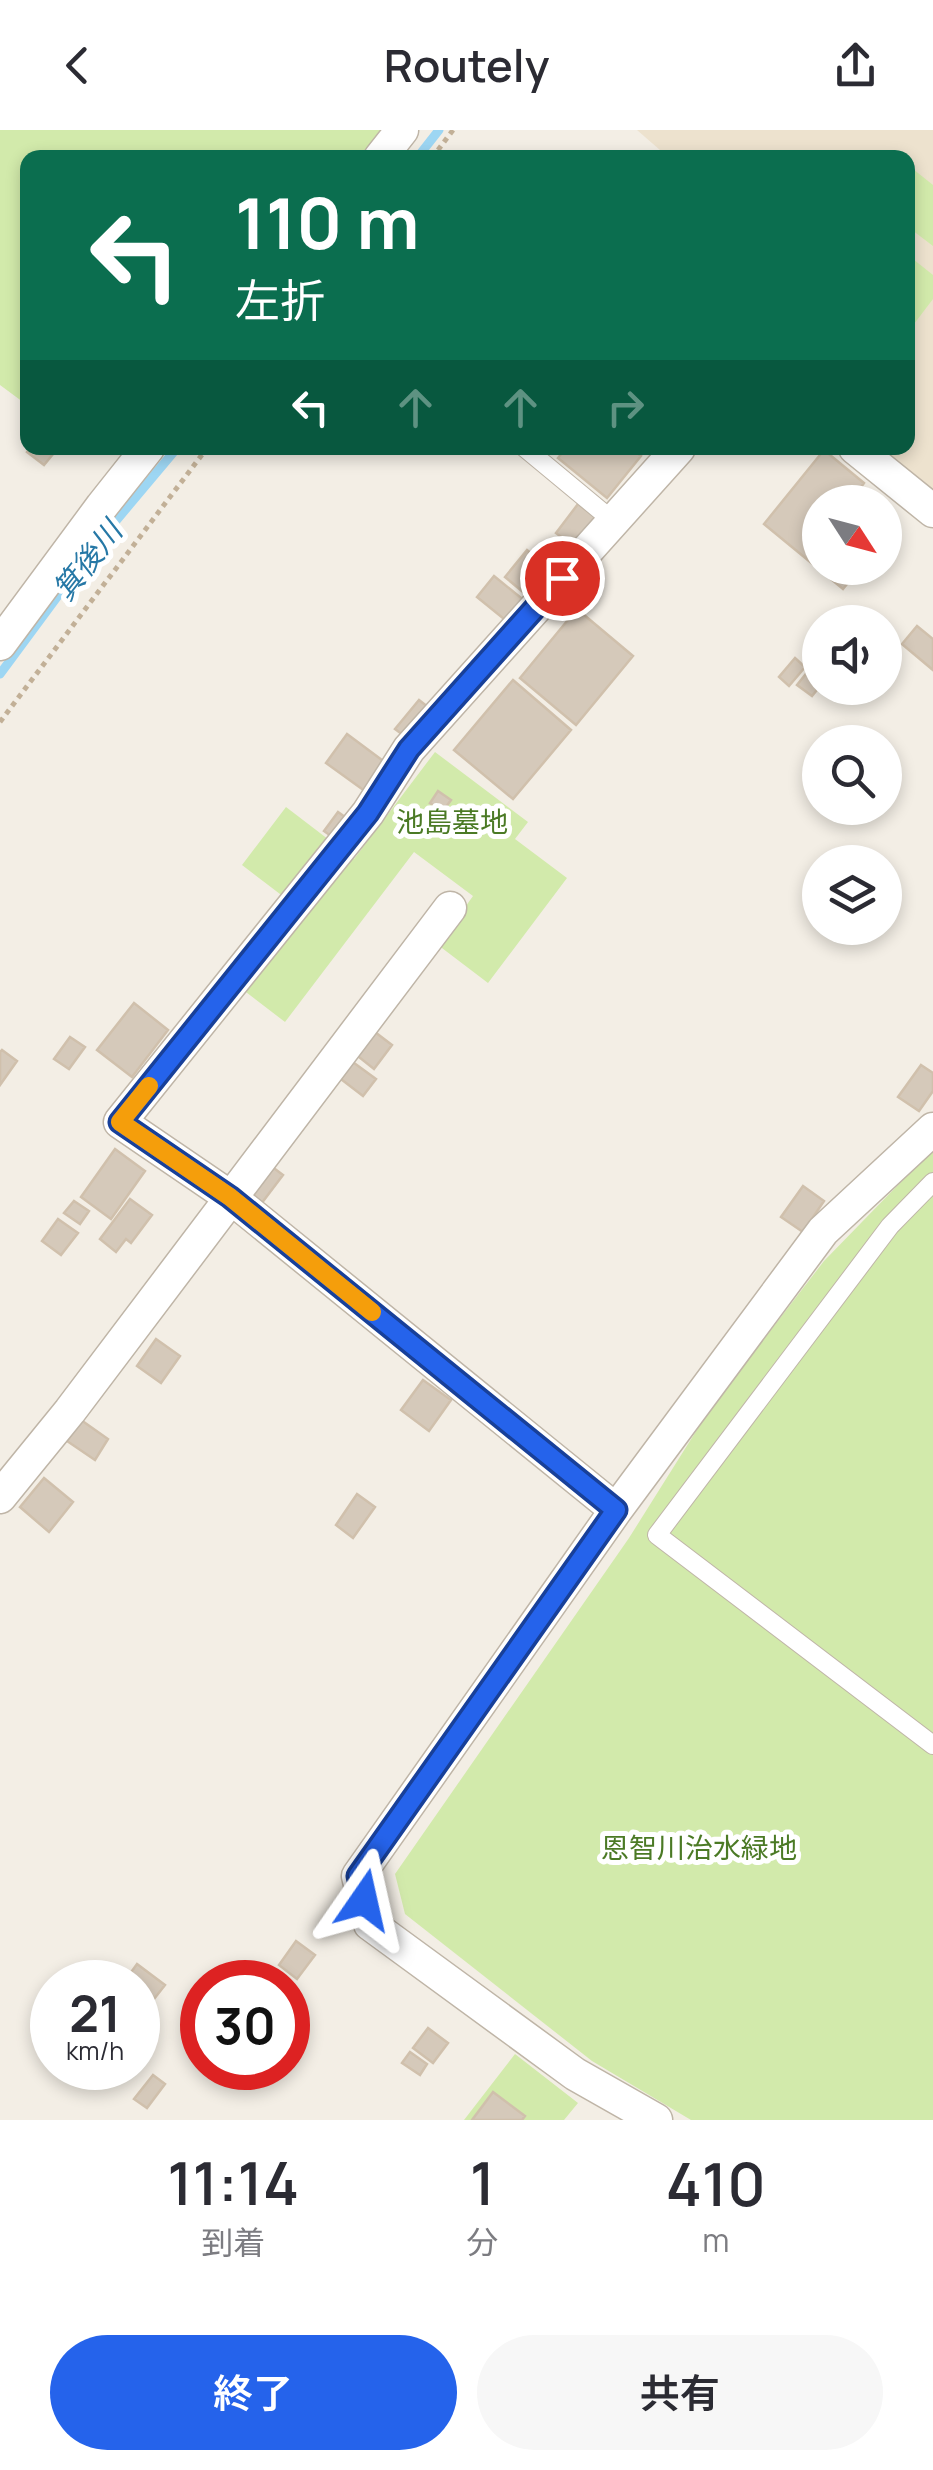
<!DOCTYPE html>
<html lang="ja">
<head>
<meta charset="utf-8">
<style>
  :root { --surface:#fff; --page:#f7f7f7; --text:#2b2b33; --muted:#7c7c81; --accent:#2563eb }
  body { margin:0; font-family:Manrope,"Noto Sans JP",sans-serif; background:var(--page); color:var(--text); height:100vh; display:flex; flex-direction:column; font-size:38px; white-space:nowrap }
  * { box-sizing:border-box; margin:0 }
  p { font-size:32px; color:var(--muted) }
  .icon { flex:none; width:55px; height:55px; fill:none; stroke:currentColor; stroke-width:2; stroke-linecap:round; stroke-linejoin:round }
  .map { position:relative; height:1990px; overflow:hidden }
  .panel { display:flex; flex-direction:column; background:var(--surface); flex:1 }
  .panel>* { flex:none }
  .banner { position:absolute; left:20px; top:20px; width:895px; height:305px; border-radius:20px; box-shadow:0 5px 15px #0003; background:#0b6e4f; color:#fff; overflow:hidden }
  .needle { width:65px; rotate:126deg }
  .tools { position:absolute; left:802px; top:355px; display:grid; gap:20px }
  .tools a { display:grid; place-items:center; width:100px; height:100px; border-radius:50%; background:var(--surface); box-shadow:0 5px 15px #0003; font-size:50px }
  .speed { position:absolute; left:30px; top:1830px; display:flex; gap:20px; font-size:50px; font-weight:700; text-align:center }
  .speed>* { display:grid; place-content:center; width:130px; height:130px; border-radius:50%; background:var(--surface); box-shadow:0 5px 15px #0003; line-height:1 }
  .speed small { font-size:25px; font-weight:400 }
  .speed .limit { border:15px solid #d22; background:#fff; color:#111 }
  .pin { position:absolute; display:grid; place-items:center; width:85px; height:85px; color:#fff; margin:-42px; border:5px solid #fff; border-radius:50%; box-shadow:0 2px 10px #0007 }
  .me { position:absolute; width:110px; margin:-55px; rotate:11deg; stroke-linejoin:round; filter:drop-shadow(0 0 8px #0008) }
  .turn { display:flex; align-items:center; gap:35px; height:210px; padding:0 50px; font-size:45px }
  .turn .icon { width:130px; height:130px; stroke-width:2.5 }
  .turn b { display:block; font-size:70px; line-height:85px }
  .lanes { display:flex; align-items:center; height:95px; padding:0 50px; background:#0003; justify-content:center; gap:50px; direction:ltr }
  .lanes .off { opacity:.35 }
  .eta { display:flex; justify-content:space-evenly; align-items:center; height:170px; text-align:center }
  .eta b { font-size:60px; font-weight:600; line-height:70px }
  .action { display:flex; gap:20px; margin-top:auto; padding:20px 50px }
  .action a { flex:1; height:115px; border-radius:60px; background:var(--accent); color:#fff; font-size:40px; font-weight:600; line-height:115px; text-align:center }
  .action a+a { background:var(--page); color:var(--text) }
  header { display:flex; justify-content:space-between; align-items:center; height:130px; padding:0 50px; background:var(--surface); font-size:45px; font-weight:600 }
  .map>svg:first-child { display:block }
</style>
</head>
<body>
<header><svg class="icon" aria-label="back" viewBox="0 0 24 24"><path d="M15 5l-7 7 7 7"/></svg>Routely<svg class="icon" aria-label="share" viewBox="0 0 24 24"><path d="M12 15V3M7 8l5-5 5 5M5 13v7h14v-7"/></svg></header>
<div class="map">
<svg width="933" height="1990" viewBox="0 0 933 1990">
  <rect width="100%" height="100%" fill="#f3eee5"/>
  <!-- education -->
  <path fill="#ede2ce" d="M 637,0 L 933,0 L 933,367 L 872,318 L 908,318 L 908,28 L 668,27 Z"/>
  <!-- green -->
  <path fill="#d2eaab" d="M 0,0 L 382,0 L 360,27 L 28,28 L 27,275 L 0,255 Z
    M 908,35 L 933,55 L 933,116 L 908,97 Z
    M 908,125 L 933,145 L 933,169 L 914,194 L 908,189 Z
    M 435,622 L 528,692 L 515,709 L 567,748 L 488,853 L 438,815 L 473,766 L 414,722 L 285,892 L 242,859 L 301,780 L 242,735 L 286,677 L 354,729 Z
    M 933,1019 L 933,1990 L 691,1990 L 592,1931 L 405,1784 L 395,1744 L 629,1408 L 710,1279 L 824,1131 Z
    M 515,1924 L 578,1973 L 564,1990 L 464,1990 Z"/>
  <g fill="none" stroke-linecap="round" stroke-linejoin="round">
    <!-- stream -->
    <path stroke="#9dd6f3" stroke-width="9" d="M 417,28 L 439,0
      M 0,544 L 94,417 L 177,318"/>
  </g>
  <!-- building -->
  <path fill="#d5c9ba" stroke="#d0c0ac" stroke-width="2.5" d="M 30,318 L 58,318 L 44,335 L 27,322 Z
    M 566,318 L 631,318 L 641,326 L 607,368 L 558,328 Z
    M 824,320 L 864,353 L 859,360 L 874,372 L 820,372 L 820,438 L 860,438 L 843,459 L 764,394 Z
    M 578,374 L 599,390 L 577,419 L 556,403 Z
    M 885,382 L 898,392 L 885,408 Z
    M 527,420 L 557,445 L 535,472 L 505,447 Z
    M 494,446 L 526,472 L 509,493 L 477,467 Z
    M 577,479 L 633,526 L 576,595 L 520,548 Z
    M 917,496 L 933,509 L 933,540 L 902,514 Z
    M 795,528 L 805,537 L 789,556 L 779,547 Z
    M 809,540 L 820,548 L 820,556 L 812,566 L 797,555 Z
    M 513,550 L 571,600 L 513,669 L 454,620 Z
    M 419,570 L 433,581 L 410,610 L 395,599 Z
    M 347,604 L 390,636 L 369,664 L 326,633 Z
    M 438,661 L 451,670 L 443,681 L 430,673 Z
    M 338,682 L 352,692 L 338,711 L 324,701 Z
    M 441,684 L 455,694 L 449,704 L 434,694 Z
    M 134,873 L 168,900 L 132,947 L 97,920 Z
    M 371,899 L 392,915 L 374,939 L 354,923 Z
    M 70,907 L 85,917 L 69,939 L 54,929 Z
    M 2,920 L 17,931 L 0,955 L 0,922 Z
    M 350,930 L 376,949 L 363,966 L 337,946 Z
    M 921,935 L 933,943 L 933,961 L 919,981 L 898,967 Z
    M 115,1019 L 145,1041 L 111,1089 L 81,1067 Z
    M 267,1033 L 283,1045 L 261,1074 L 245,1063 Z
    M 803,1056 L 824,1071 L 803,1102 L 781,1087 Z
    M 130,1069 L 152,1085 L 131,1113 L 126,1109 L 116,1122 L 100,1109 Z
    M 74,1071 L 89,1081 L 80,1094 L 64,1083 Z
    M 58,1089 L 78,1103 L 61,1125 L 42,1111 Z
    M 156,1209 L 180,1226 L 161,1253 L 137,1236 Z
    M 423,1250 L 451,1270 L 429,1301 L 401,1280 Z
    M 81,1290 L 108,1309 L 95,1330 L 67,1311 Z
    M 44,1348 L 73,1372 L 49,1402 L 20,1377 Z
    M 357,1364 L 375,1377 L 353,1408 L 336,1395 Z
    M 296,1811 L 315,1825 L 297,1849 L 279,1835 Z
    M 137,1834 L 165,1855 L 147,1878 L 138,1870 L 138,1852 L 124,1852 Z
    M 428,1898 L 448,1913 L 433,1933 L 413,1918 Z
    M 410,1922 L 427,1934 L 420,1945 L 402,1933 Z
    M 153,1945 L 165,1954 L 147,1978 L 134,1969 Z
    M 493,1962 L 525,1986 L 522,1990 L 472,1990 Z"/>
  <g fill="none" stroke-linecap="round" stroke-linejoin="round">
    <defs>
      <path id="lane" d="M 525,318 L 613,391
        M 933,1052 L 890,1096 L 657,1405 L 933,1615"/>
      <path id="street" d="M 380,28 L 402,0
        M 855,318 L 933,381
        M 0,514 L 102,376 L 148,318
        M 0,1367 L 70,1281 L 450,778
        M 616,1380 L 230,1067 L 120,992 L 368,683 L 409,619 L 679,318
        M 656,1990 L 575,1944 L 370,1794 L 358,1746 L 616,1380 L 823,1101 L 933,999"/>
    </defs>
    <!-- lane casing -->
    <use href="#lane" stroke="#bfb5a7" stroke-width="20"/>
    <!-- street casing -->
    <use href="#street" stroke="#bfb5a7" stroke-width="35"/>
    <!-- path -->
    <path stroke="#c2b097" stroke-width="5" stroke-dasharray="5 5" stroke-linecap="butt" d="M 432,28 L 453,0
      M 0,592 L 207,318"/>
    <!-- lane -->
    <use href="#lane" stroke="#fff" stroke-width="18"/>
    <!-- street -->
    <use href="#street" stroke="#fff" stroke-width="32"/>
  </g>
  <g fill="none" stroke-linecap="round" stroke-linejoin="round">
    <defs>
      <path id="route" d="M 364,1770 L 358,1746 L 616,1380 L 230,1067 L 120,992 L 368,683 L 409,619 L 562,448"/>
    </defs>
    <!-- route casing -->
    <use href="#route" stroke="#184099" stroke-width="25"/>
    <!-- route -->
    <use href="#route" stroke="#2563eb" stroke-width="18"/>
    <!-- slow -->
    <path stroke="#f59e0b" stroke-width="18" d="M 149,956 L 120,992 L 230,1067 L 372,1182"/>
  </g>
  <g text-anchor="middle" stroke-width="10" stroke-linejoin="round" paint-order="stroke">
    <!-- park labels -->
    <g font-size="28" fill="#4b7a25" stroke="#fff">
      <text x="452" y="702">池島墓地</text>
      <text x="699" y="1728">恩智川治水緑地</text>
    </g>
    <!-- water labels -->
    <g font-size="30" font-style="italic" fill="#2678a6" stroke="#fff">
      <text transform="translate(88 431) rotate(-52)" y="10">箕後川</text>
    </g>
  </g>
</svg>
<div class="tools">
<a><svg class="needle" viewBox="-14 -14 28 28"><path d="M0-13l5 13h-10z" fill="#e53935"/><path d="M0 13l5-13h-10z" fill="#7c7c81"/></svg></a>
<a><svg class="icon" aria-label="sound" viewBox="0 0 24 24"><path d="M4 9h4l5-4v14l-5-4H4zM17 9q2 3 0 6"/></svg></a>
<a><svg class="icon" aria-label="search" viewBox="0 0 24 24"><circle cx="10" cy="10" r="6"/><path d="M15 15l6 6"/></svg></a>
<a><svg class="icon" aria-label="layers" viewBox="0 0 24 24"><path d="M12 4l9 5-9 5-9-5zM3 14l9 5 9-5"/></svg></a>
</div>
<div class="speed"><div>21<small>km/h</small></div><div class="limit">30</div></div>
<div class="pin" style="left:562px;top:448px;background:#d93025"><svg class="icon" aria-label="arrive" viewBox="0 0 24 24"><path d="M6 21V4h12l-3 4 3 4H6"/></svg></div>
<svg class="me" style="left:364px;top:1770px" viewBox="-20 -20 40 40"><path d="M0-17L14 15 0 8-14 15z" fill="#2563eb" stroke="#fff" stroke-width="4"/></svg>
<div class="banner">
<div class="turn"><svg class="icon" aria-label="left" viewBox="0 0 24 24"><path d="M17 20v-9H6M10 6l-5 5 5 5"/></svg><div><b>110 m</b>左折</div></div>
<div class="lanes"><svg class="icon" aria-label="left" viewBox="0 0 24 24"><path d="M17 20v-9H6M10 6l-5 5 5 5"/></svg><svg class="icon off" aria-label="ahead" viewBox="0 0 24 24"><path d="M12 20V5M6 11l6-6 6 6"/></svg><svg class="icon off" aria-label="ahead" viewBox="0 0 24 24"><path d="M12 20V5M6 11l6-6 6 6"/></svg><svg class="icon off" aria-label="right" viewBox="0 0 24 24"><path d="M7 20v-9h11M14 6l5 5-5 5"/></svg></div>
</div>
</div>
<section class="panel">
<div class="eta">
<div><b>11:14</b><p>到着</p></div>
<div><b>1</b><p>分</p></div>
<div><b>410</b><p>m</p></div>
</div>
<div class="action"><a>終了</a><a>共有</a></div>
</section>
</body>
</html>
